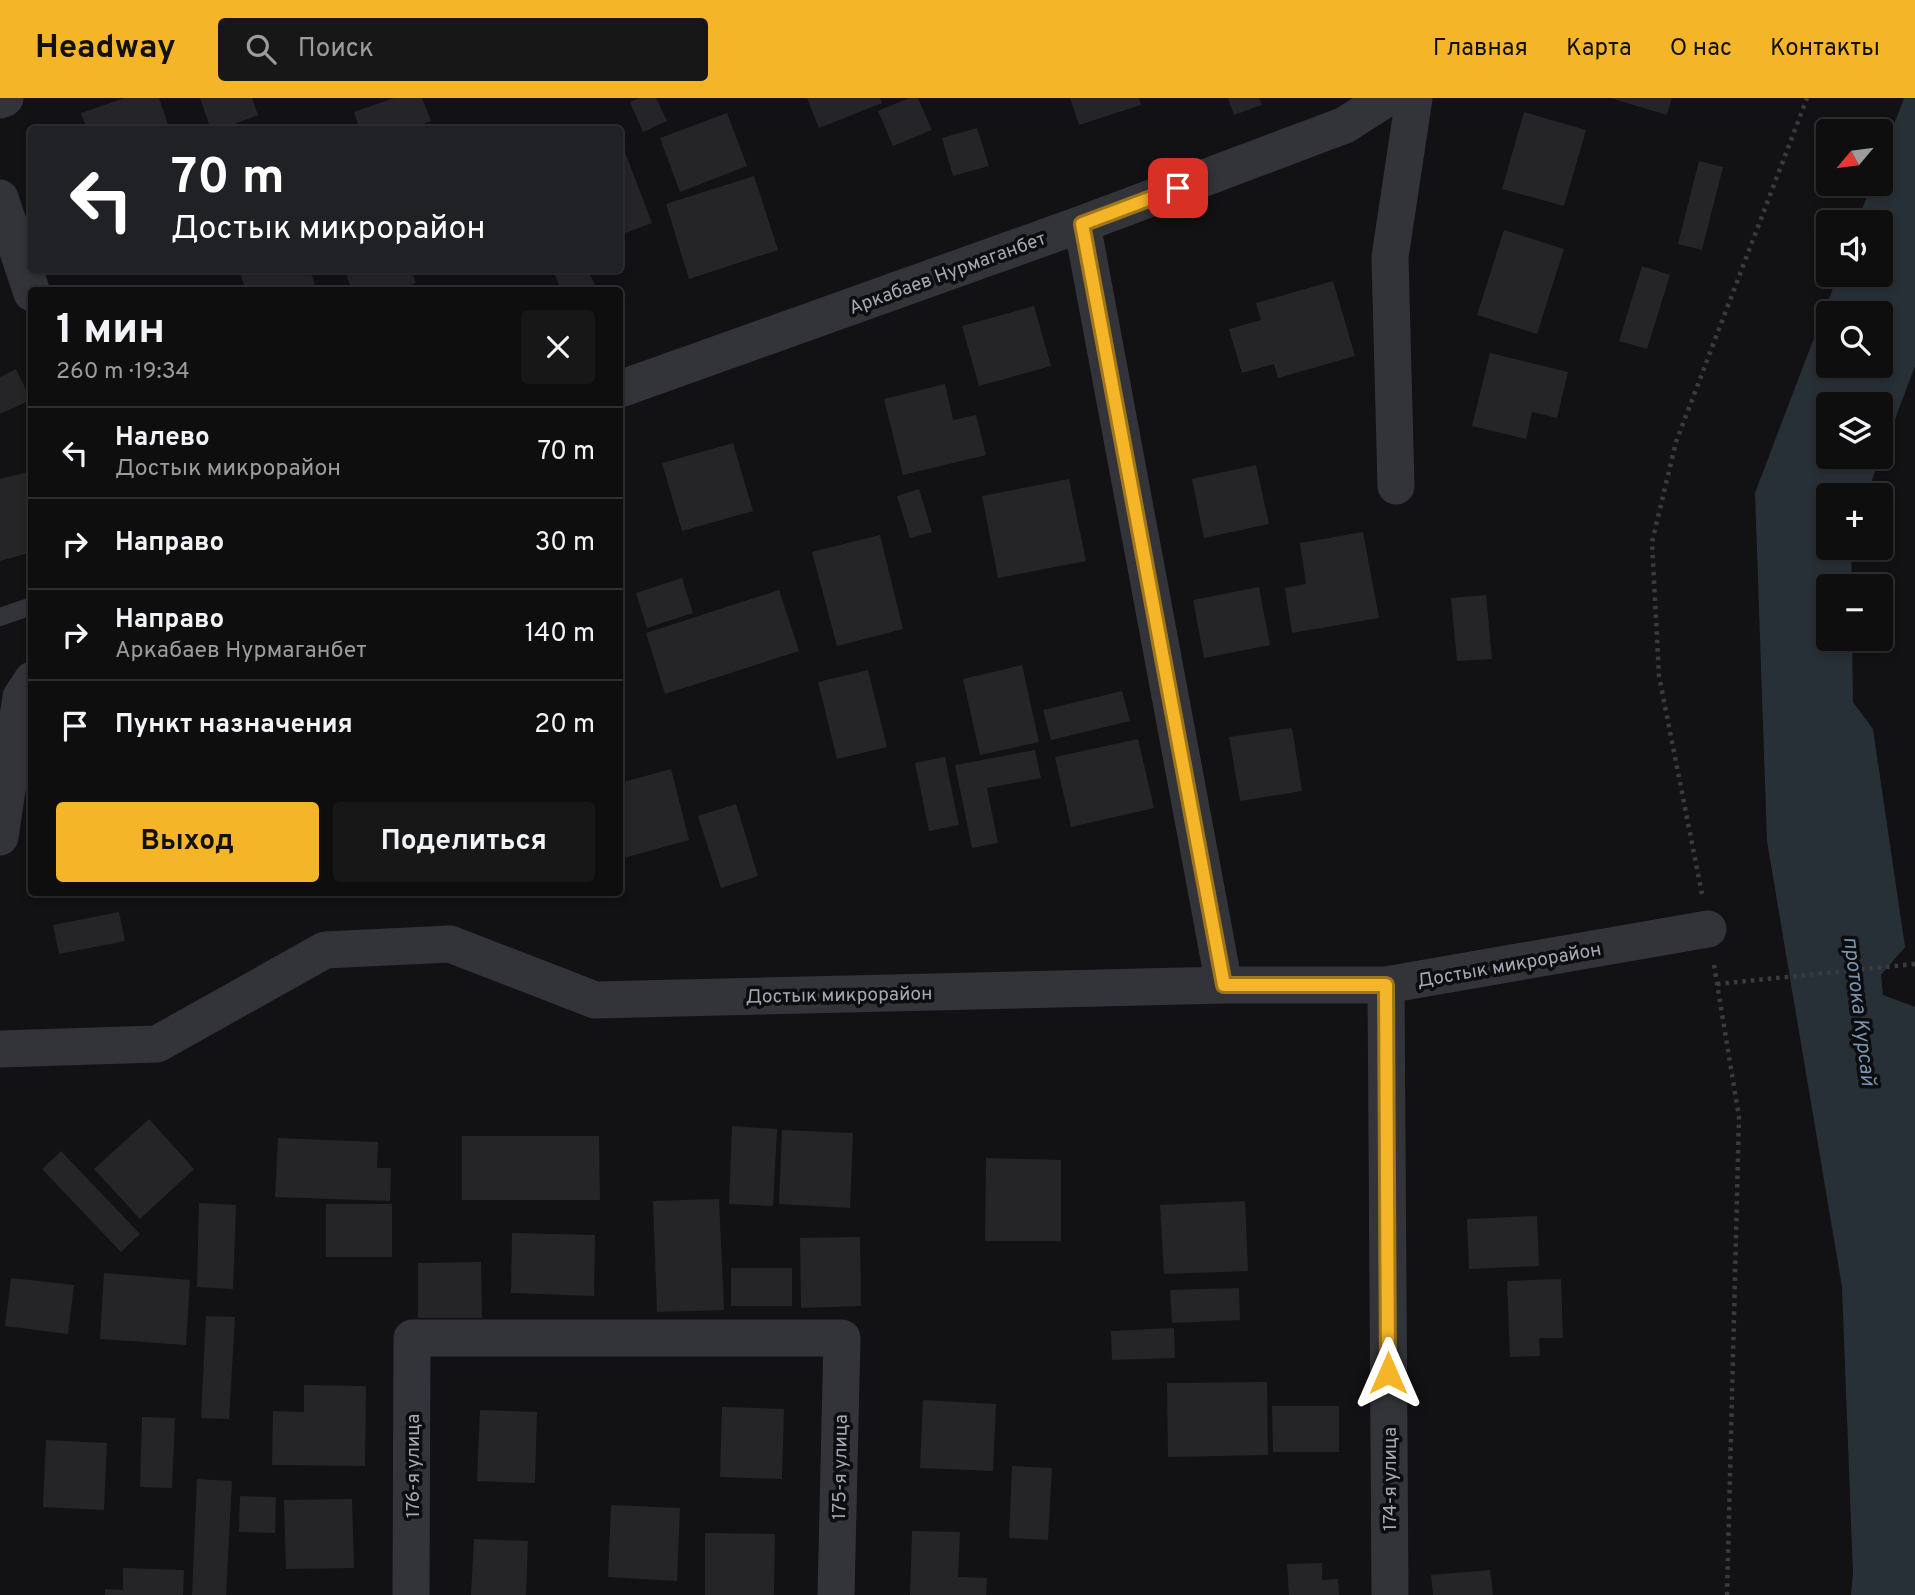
<!DOCTYPE html>
<html lang="ru">
<head>
<meta charset="utf-8">
<style>
  :root { --surface:#0e0e0f; --page:#171718; --text:#f1f3f6; --muted:#9b9c9e; --line:#2e2e2f; --accent:#f5b529 }
  body { margin:0; font-family:Overpass,sans-serif; background:var(--page); color:var(--text); height:100vh; display:flex; flex-direction:column; font-size:26px; white-space:nowrap }
  * { box-sizing:border-box; margin:0 }
  p { font-size:23px; color:var(--muted) }
  .icon { flex:none; width:38px; height:38px; fill:none; stroke:currentColor; stroke-width:2; stroke-linecap:round; stroke-linejoin:round }
  .map { position:relative; flex:1; overflow:hidden }
  .drawer { position:absolute; left:28px; top:189px; width:595px; height:609px; display:flex; flex-direction:column; background:var(--surface); border-radius:7px; box-shadow:0 4px 10px #0003,0 0 0 2px var(--line) }
  .drawer>* { flex:none }
  .banner { position:absolute; left:28px; top:28px; width:595px; height:147px; border-radius:7px; box-shadow:0 4px 10px #0003,0 0 0 2px var(--line); background:#202124; color:#fff; overflow:hidden }
  .needle { width:46px; rotate:241deg }
  .controls { position:absolute; left:1816px; top:21px; display:grid; gap:14px }
  .controls a { display:grid; place-items:center; width:77px; height:77px; border-radius:7px; background:var(--surface); box-shadow:0 4px 10px #0003,0 0 0 2px var(--line); font-size:35px }
  .pin { position:absolute; display:grid; place-items:center; width:60px; height:60px; color:#fff; margin:-30px; border-radius:14px; box-shadow:0 4px 10px #0006 }
  .me { position:absolute; width:77px; margin:-38px; rotate:0deg; stroke-linejoin:round; filter:drop-shadow(0 0 5px #0008) }
  .turn { display:flex; align-items:center; gap:24px; height:147px; padding:0 28px; font-size:32px }
  .turn .icon { width:91px; height:91px; stroke-width:2.5 }
  .turn b { display:block; font-size:49px; line-height:60px }
  .round { display:grid; place-items:center; flex:none; width:74px; height:74px; border-radius:7px; background:var(--page) }
  .summary { display:flex; align-items:center; justify-content:space-between; height:119px; padding:0 28px }
  h1 { font-size:42px; font-weight:700; line-height:52px }
  .button { display:flex; gap:14px; margin-top:auto; padding:14px 28px }
  .button a { flex:1; height:80px; border-radius:7px; background:var(--accent); color:#111; font-size:28px; font-weight:700; line-height:80px; text-align:center }
  .button a+a { background:var(--page); color:var(--text) }
  ul { padding:0; list-style:none }
  li { display:flex; align-items:center; gap:21px; height:91px; padding:0 28px; border-top:2px solid var(--line) }
  li div { flex:1 }
  li b { display:block; font-size:26px }
  li em { font-style:normal }
  header { display:flex; align-items:center; gap:42px; box-sizing:border-box; height:98px; padding:0 35px; background:var(--accent); color:#111 }
  header strong { font-size:33px }
  nav { display:flex; gap:38px; margin-inline-start:auto; font-size:24px }
  .search { width:490px; height:63px; background:var(--page); display:flex; align-items:center; gap:18px; box-sizing:border-box; padding:0 24px; border-radius:7px; color:var(--muted); font-size:26px }
  .map>svg:first-child { display:block }
</style>
</head>
<body>
<header>
<strong>Headway</strong>
<div class="search"><svg class="icon" aria-label="search" viewBox="0 0 24 24"><circle cx="10" cy="10" r="6"/><path d="M15 15l6 6"/></svg>Поиск</div>
<nav><a>Главная</a><a>Карта</a><a>О нас</a><a>Контакты</a></nav>
</header>
<div class="map">
<svg width="1915" height="1497" viewBox="0 0 1915 1497">
  <rect width="100%" height="100%" fill="#121214"/>
  <!-- water -->
  <path fill="#283037" fill-rule="evenodd" d="M 1904,0 L 1915,0 L 1915,268 L 1881,358 L 1881,306 L 1829,306 L 1829,359 L 1881,359 L 1866,397 L 1829,397 L 1829,450 L 1851,450 L 1852,488 L 1829,488 L 1829,541 L 1852,541 L 1853,604 L 1873,631 L 1905,849 L 1881,877 L 1883,897 L 1915,909 L 1915,1497 L 1851,1497 L 1853,1476 L 1842,1189 L 1767,743 L 1755,395 L 1838,177 L 1881,177 L 1881,124 L 1857,124 L 1872,86 L 1881,86 L 1881,61 ZM 1829,215 L 1881,215 L 1881,268 L 1829,268 Z"/>
  <!-- building -->
  <path fill="#252528" d="M 125,0 L 159,0 L 170,32 L 87,32 L 81,15 Z
    M 200,0 L 252,0 L 258,17 L 219,32 L 211,32 Z
    M 394,0 L 422,0 L 431,23 L 408,32 L 360,32 L 354,14 Z
    M 639,0 L 656,0 L 667,23 L 643,34 L 630,4 Z
    M 807,0 L 880,0 L 882,5 L 819,30 Z
    M 909,0 L 918,0 L 932,32 L 893,48 L 878,13 Z
    M 1070,0 L 1139,0 L 1141,7 L 1079,27 Z
    M 1228,0 L 1259,0 L 1262,7 L 1234,17 Z
    M 1610,0 L 1672,0 L 1667,17 Z
    M 1524,14 L 1586,32 L 1564,108 L 1502,91 Z
    M 727,15 L 747,68 L 680,94 L 660,40 Z
    M 977,30 L 989,68 L 953,78 L 942,40 Z
    M 620,41 L 652,125 L 620,137 Z
    M 1699,63 L 1723,69 L 1702,152 L 1678,146 Z
    M 754,78 L 778,152 L 689,181 L 666,106 Z
    M 1504,132 L 1564,151 L 1537,236 L 1477,217 Z
    M 1642,168 L 1670,177 L 1647,251 L 1619,243 Z
    M 239,172 L 310,172 L 317,192 L 246,192 Z
    M 344,172 L 411,172 L 416,185 L 397,192 L 352,192 Z
    M 553,172 L 588,172 L 597,192 L 561,192 Z
    M 1333,183 L 1355,258 L 1278,280 L 1274,266 L 1242,275 L 1229,231 L 1261,222 L 1256,205 Z
    M 1034,208 L 1051,268 L 979,288 L 962,228 Z
    M 1490,255 L 1568,274 L 1557,320 L 1532,314 L 1526,341 L 1472,328 Z
    M 16,271 L 31,302 L 0,316 L 0,279 Z
    M 945,286 L 953,322 L 976,317 L 986,357 L 903,377 L 884,301 Z
    M 733,345 L 753,413 L 682,433 L 662,365 Z
    M 1256,367 L 1269,426 L 1204,440 L 1192,381 Z
    M 32,373 L 32,454 L 0,463 L 0,381 Z
    M 1069,381 L 1086,463 L 998,480 L 982,398 Z
    M 919,391 L 932,434 L 910,440 L 897,398 Z
    M 1363,434 L 1379,520 L 1292,535 L 1285,490 L 1306,486 L 1300,445 Z
    M 880,437 L 903,531 L 837,548 L 812,454 Z
    M 682,480 L 693,515 L 647,530 L 636,495 Z
    M 1259,489 L 1270,547 L 1204,560 L 1193,502 Z
    M 779,492 L 799,553 L 665,596 L 646,535 Z
    M 1486,497 L 1492,561 L 1457,563 L 1451,500 Z
    M 1022,567 L 1039,644 L 980,657 L 963,581 Z
    M 868,572 L 887,649 L 837,661 L 818,584 Z
    M 1122,593 L 1130,623 L 1051,642 L 1043,612 Z
    M 1292,630 L 1302,693 L 1240,703 L 1229,639 Z
    M 1138,641 L 1154,710 L 1071,729 L 1055,659 Z
    M 1035,652 L 1041,680 L 987,690 L 998,745 L 972,750 L 955,667 Z
    M 945,659 L 959,727 L 929,733 L 915,665 Z
    M 671,671 L 689,742 L 620,761 L 620,685 Z
    M 736,706 L 758,778 L 721,790 L 698,718 Z
    M 119,814 L 125,843 L 59,856 L 53,827 Z
    M 149,1021 L 194,1071 L 140,1121 L 94,1071 Z
    M 732,1028 L 777,1031 L 773,1108 L 729,1106 Z
    M 782,1032 L 853,1035 L 850,1110 L 779,1106 Z
    M 462,1038 L 599,1038 L 600,1102 L 462,1102 Z
    M 278,1040 L 378,1044 L 377,1070 L 391,1070 L 390,1103 L 275,1099 Z
    M 61,1053 L 140,1136 L 121,1154 L 42,1071 Z
    M 986,1060 L 1061,1062 L 1061,1143 L 985,1143 Z
    M 719,1101 L 724,1212 L 657,1214 L 653,1103 Z
    M 1245,1103 L 1248,1173 L 1164,1176 L 1160,1107 Z
    M 199,1105 L 236,1107 L 233,1191 L 197,1189 Z
    M 326,1106 L 392,1106 L 392,1159 L 326,1159 Z
    M 1537,1118 L 1539,1168 L 1469,1171 L 1467,1121 Z
    M 512,1135 L 595,1137 L 594,1198 L 511,1195 Z
    M 860,1139 L 861,1208 L 801,1210 L 800,1140 Z
    M 481,1164 L 482,1220 L 418,1220 L 418,1165 Z
    M 731,1170 L 792,1170 L 792,1208 L 731,1208 Z
    M 104,1175 L 190,1182 L 186,1247 L 100,1241 Z
    M 11,1180 L 74,1187 L 68,1236 L 5,1228 Z
    M 1561,1181 L 1563,1240 L 1539,1240 L 1540,1258 L 1510,1259 L 1507,1183 Z
    M 1239,1190 L 1240,1222 L 1172,1225 L 1170,1192 Z
    M 206,1218 L 235,1219 L 229,1321 L 201,1320 Z
    M 1174,1230 L 1175,1260 L 1112,1262 L 1111,1233 Z
    M 1267,1284 L 1268,1357 L 1168,1359 L 1167,1285 Z
    M 304,1287 L 366,1288 L 365,1368 L 272,1367 L 273,1313 L 304,1314 Z
    M 923,1302 L 996,1306 L 993,1373 L 920,1370 Z
    M 1272,1308 L 1339,1308 L 1339,1354 L 1273,1354 Z
    M 722,1309 L 784,1311 L 782,1381 L 720,1379 Z
    M 480,1312 L 537,1314 L 535,1385 L 477,1383 Z
    M 142,1319 L 175,1320 L 172,1390 L 140,1389 Z
    M 46,1342 L 107,1345 L 104,1412 L 43,1409 Z
    M 1012,1368 L 1052,1370 L 1048,1442 L 1009,1440 Z
    M 197,1381 L 232,1383 L 226,1497 L 192,1497 Z
    M 240,1398 L 276,1399 L 275,1435 L 239,1434 Z
    M 352,1401 L 354,1470 L 286,1471 L 284,1402 Z
    M 611,1407 L 680,1410 L 677,1483 L 608,1479 Z
    M 912,1433 L 960,1434 L 958,1479 L 987,1480 L 986,1497 L 910,1497 Z
    M 705,1435 L 775,1436 L 774,1497 L 705,1497 Z
    M 474,1441 L 528,1443 L 526,1497 L 471,1497 Z
    M 1322,1465 L 1322,1482 L 1338,1481 L 1339,1497 L 1289,1497 L 1287,1466 Z
    M 123,1470 L 184,1472 L 183,1497 L 105,1497 L 105,1491 L 123,1492 Z
    M 1490,1472 L 1493,1497 L 1433,1497 L 1431,1477 Z"/>
  <g fill="none" stroke-linecap="round" stroke-linejoin="round">
    <!-- path -->
    <path stroke="#393b40" stroke-width="4.5" stroke-dasharray="3.5 5" stroke-linecap="butt" d="M 1702,796 L 1659,578 L 1652,444 L 1676,344 L 1807,0
      M 1714,867 L 1739,1019 L 1727,1497
      M 1717,886 L 1915,866"/>
    <!-- service -->
    <path stroke="#333439" stroke-width="18" d="M 0,519 L 32,508"/>
    <!-- minor -->
    <path stroke="#333439" stroke-width="37" d="M 0,2 L 5,0
      M 0,100 L 32,195
      M 1082,126 L 1224,887
      M 620,291 L 1082,126 L 1345,27 L 1387,0
      M 1396,388 L 1390,159 L 1414,0
      M 0,739 L 21,599 L 32,582
      M 1386,887 L 1390,1497
      M 0,951 L 157,946 L 325,852 L 450,846 L 595,902 L 1224,887 L 1386,887 L 1708,831
      M 411,1497 L 412,1240 L 842,1240 L 836,1497"/>
  </g>
  <g fill="none" stroke-linecap="round" stroke-linejoin="round">
    <defs>
      <path id="route" d="M 1178,90 L 1082,126 L 1224,887 L 1386,887 L 1388,1275"/>
    </defs>
    <!-- route casing -->
    <use href="#route" stroke="#9f761b" stroke-width="18"/>
    <!-- route -->
    <use href="#route" stroke="#f5b529" stroke-width="12"/>
  </g>
  <g text-anchor="middle" stroke-width="7" stroke-linejoin="round" paint-order="stroke">
    <!-- street labels -->
    <g font-size="19" fill="#a3a8b5" stroke="#0d0d0f">
      <text transform="translate(947 174) rotate(-20)" y="7">Аркабаев Нурмаганбет</text>
      <text transform="translate(1509 866) rotate(-10)" y="7">Достык микрорайон</text>
      <text transform="translate(839 896) rotate(-1)" y="7">Достык микрорайон</text>
      <text transform="translate(412 1368) rotate(-90)" y="7">176-я улица</text>
      <text transform="translate(839 1369) rotate(-89)" y="7">175-я улица</text>
      <text transform="translate(1389 1381) rotate(-90)" y="7">174-я улица</text>
    </g>
    <!-- water labels -->
    <g font-size="21" font-style="italic" fill="#7995b1" stroke="#0d0d0f">
      <text transform="translate(1860 913) rotate(83)" y="7">протока Курсай</text>
    </g>
  </g>
</svg>
<div class="controls">
<a><svg class="needle" viewBox="-14 -14 28 28"><path d="M0-13l5 13h-10z" fill="#e53935"/><path d="M0 13l5-13h-10z" fill="#9b9c9e"/></svg></a>
<a><svg class="icon" aria-label="sound" viewBox="0 0 24 24"><path d="M4 9h4l5-4v14l-5-4H4zM17 9q2 3 0 6"/></svg></a>
<a><svg class="icon" aria-label="search" viewBox="0 0 24 24"><circle cx="10" cy="10" r="6"/><path d="M15 15l6 6"/></svg></a>
<a><svg class="icon" aria-label="layers" viewBox="0 0 24 24"><path d="M12 4l9 5-9 5-9-5zM3 14l9 5 9-5"/></svg></a>
<a>+</a>
<a>−</a>
</div>
<div class="pin" style="left:1178px;top:90px;background:#d93025"><svg class="icon" aria-label="arrive" viewBox="0 0 24 24"><path d="M6 21V4h12l-3 4 3 4H6"/></svg></div>
<svg class="me" style="left:1388px;top:1275px" viewBox="-20 -20 40 40"><path d="M0-17L14 15 0 8-14 15z" fill="#f5b529" stroke="#fff" stroke-width="4"/></svg>
<div class="banner">
<div class="turn"><svg class="icon" aria-label="left" viewBox="0 0 24 24"><path d="M17 20v-9H6M10 6l-5 5 5 5"/></svg><div><b>70 m</b>Достык микрорайон</div></div>
</div>
<section class="drawer">
<div class="summary"><div><h1>1 мин</h1><p>260 m · 19:34</p></div><a class="round"><svg class="icon" aria-label="close" viewBox="0 0 24 24"><path d="M6 6l12 12M18 6L6 18"/></svg></a></div>
<ul>
<li><svg class="icon" aria-label="left" viewBox="0 0 24 24"><path d="M17 20v-9H6M10 6l-5 5 5 5"/></svg><div><b>Налево</b><p>Достык микрорайон</p></div><em>70 m</em></li>
<li><svg class="icon" aria-label="right" viewBox="0 0 24 24"><path d="M7 20v-9h11M14 6l5 5-5 5"/></svg><div><b>Направо</b></div><em>30 m</em></li>
<li><svg class="icon" aria-label="right" viewBox="0 0 24 24"><path d="M7 20v-9h11M14 6l5 5-5 5"/></svg><div><b>Направо</b><p>Аркабаев Нурмаганбет</p></div><em>140 m</em></li>
<li><svg class="icon" aria-label="arrive" viewBox="0 0 24 24"><path d="M6 21V4h12l-3 4 3 4H6"/></svg><div><b>Пункт назначения</b></div><em>20 m</em></li>
</ul>
<div class="button"><a>Выход</a><a>Поделиться</a></div>
</section>
</div>
</body>
</html>
